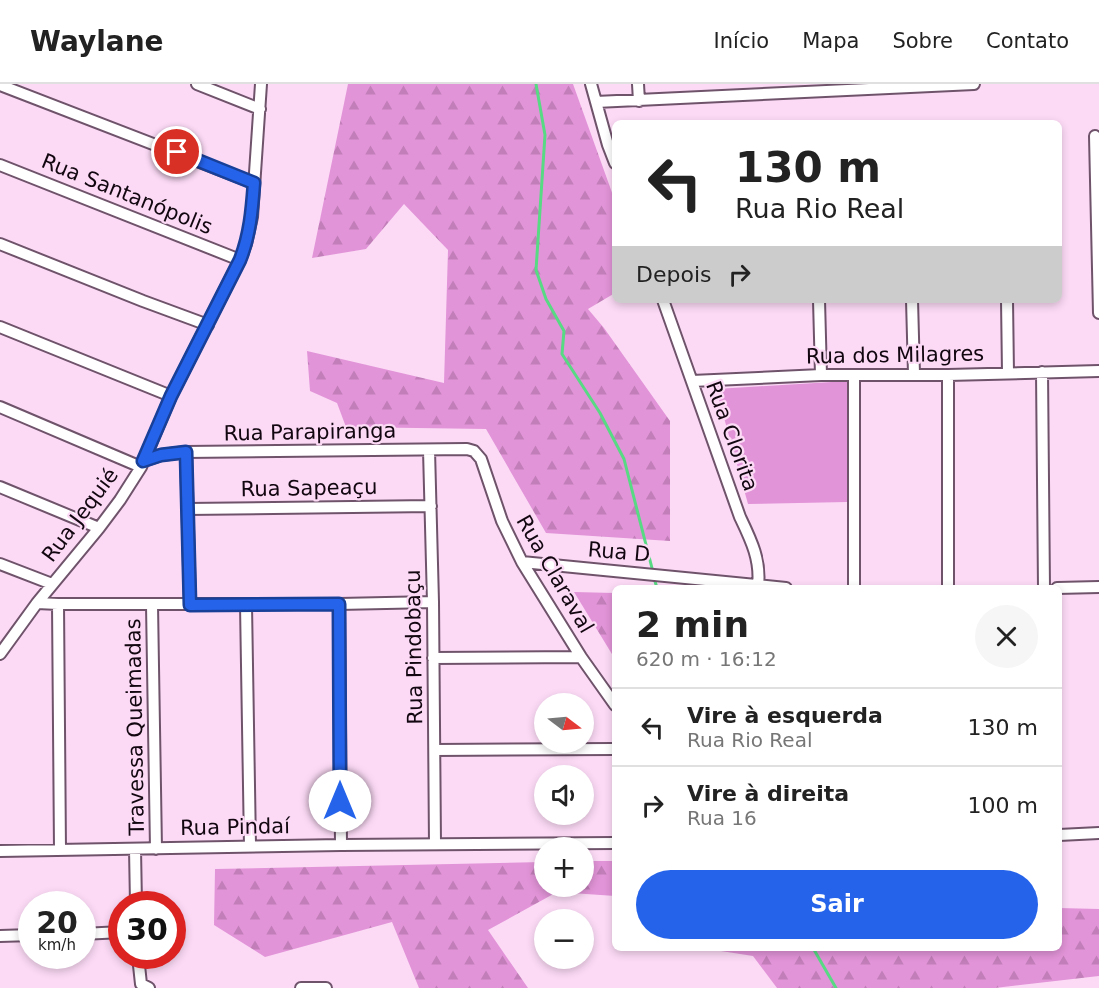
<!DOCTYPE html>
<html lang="pt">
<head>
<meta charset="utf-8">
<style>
  :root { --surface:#fff; --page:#f6f6f6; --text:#222; --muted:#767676; --line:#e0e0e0; --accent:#2563eb }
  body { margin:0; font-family:"DejaVu Sans",sans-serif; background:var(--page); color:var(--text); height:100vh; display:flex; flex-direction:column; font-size:22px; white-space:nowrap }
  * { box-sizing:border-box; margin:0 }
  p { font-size:20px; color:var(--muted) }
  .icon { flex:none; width:33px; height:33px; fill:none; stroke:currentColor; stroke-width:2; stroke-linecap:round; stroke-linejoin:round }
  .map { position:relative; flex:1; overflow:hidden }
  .panel { position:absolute; left:612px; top:501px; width:450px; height:366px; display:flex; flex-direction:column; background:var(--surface); border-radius:9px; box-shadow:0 3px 9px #0003 }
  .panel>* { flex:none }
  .hud { position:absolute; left:612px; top:36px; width:450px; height:183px; border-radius:9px; box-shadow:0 3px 9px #0003; background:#fff; color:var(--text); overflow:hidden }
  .needle { width:39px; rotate:106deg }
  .tools { position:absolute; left:534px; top:609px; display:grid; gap:12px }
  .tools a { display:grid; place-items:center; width:60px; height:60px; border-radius:50%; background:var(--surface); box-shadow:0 3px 9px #0003; font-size:30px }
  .speed { position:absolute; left:18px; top:807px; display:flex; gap:12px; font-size:30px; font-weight:700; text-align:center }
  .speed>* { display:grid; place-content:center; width:78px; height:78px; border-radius:50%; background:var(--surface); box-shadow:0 3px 9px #0003; line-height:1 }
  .speed small { font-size:15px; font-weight:400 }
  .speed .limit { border:9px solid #d22; background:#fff; color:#111 }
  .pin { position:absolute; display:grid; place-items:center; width:51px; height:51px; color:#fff; margin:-26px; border:3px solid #fff; border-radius:50%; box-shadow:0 2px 6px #0007 }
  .me { position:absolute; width:66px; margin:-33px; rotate:0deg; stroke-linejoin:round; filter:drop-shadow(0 0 4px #0008) }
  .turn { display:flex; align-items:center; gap:21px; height:126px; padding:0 24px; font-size:27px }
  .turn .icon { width:78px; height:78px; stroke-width:2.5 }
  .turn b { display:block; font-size:42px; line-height:51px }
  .then { display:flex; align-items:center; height:57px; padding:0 24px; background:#0003; gap:12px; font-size:22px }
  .round { display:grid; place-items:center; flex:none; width:63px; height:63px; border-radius:32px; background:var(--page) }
  .head { display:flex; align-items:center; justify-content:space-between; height:102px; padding:0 24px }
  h1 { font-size:36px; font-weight:700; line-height:45px }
  .primary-button { display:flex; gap:12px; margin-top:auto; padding:12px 24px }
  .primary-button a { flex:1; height:69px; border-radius:36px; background:var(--accent); color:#fff; font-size:24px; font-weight:700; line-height:69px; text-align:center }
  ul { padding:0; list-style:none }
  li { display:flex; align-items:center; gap:18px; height:78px; padding:0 24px; border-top:2px solid var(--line) }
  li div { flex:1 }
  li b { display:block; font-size:22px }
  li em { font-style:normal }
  header { display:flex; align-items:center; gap:36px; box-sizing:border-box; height:84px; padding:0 30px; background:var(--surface); border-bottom:2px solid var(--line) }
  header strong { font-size:28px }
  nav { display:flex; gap:33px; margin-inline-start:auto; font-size:21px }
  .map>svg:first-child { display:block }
</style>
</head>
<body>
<header>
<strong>Waylane</strong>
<nav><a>Início</a><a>Mapa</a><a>Sobre</a><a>Contato</a></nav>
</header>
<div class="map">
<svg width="1099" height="904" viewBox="0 0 1099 904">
  <defs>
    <pattern id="forest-firs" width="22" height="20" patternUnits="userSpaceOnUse" patternTransform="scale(1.5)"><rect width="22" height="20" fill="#e294d8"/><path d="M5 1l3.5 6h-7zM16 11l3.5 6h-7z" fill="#c17eb8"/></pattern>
  </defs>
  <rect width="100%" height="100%" fill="#fcdaf6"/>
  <!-- forest -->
  <path fill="url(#forest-firs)" d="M 348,0 L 573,0 L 615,117 L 615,209 L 588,225 L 604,244 L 670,337 L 670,457 L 546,449 L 486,345 L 346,343 L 337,319 L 310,307 L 307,267 L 444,299 L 448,166 L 404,120 L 366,165 L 312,174 Z
    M 574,508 L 615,509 L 615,575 Z
    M 584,777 L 615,777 L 615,812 L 557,808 L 488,846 L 528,904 L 419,904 L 392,838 L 265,873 L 214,841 L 215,785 L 544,778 L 544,802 L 584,802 Z
    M 1059,824 L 1099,825 L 1099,892 L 995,904 L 777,904 L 753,872 L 708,865 L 1059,864 Z"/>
  <!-- green -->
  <path fill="#e294d8" d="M 848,297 L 847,418 L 748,420 L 716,305 Z"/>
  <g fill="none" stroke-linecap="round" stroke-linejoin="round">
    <!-- stream -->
    <path stroke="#58d983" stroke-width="3" d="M 536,0 L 545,51 L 536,186 L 546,215 L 564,247 L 562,270 L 600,329 L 624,375 L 653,488
      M 654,494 L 657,504
      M 813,864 L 836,904"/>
    <defs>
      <path id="minor" d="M 197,0 L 260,25
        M 591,0 L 608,61 L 615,79
        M 638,0 L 639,17
        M 0,1 L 254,99
        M 596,18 L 974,0
        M 1095,52 L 1099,229
        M 0,81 L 240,176
        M 0,160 L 143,217 L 208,241
        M 663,216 L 740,433 C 751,456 761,476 758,502
        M 819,216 L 821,291
        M 912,216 L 914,290
        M 1007,216 L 1008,289
        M 0,243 L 171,312
        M 1042,288 L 1044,504
        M 854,292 L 854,504
        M 692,297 L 821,291 L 948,291 L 1099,287
        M 0,323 L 141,383
        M 429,366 L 433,518 L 435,760
        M 186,368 L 190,521
        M 143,377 L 161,371 L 186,368 L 467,365 L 474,367 L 481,375 L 502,437 L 522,478 L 581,573 L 615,621
        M 0,403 L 99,444
        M 187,425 L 431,422
        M 522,478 L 786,504
        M 0,480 L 52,500
        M 948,504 L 948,291
        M 1057,504 L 1099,503
        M 37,519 L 58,520 L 60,766
        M 58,520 L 339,520 L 433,518
        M 339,520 L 341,761
        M 152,521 L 156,765
        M 246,521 L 250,762
        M 0,570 L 37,519 L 99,444 L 120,416 L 141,383 L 171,312 L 240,176 L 246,160 L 252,133 L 261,0
        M 433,574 L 581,573
        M 435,666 L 615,665
        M 1059,751 L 1099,749
        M 135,765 L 136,820
        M 0,767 L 341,761 L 615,759
        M 82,850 L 122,848
        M 0,852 L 32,851
        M 138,872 L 141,900 L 149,904
        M 301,904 L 326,904"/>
    </defs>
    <!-- minor casing -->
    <use href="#minor" stroke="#6f536b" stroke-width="14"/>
    <!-- minor -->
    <use href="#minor" stroke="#fff" stroke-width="10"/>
  </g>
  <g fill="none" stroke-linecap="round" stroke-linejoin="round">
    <defs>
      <path id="route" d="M 177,68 L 254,99 C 252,126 250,151 240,176 L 171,312 L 143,377 L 161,371 L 186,368 L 190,521 L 339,520 L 340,717"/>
    </defs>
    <!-- route casing -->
    <use href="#route" stroke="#184099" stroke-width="15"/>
    <!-- route -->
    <use href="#route" stroke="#2563eb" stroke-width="10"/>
  </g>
  <g text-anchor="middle" stroke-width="4.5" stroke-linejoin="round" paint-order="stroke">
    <!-- street labels -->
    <g font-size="21" fill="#120710" stroke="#fcdaf6">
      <text transform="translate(127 110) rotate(22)" y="7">Rua Santanópolis</text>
      <text transform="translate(895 271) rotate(-1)" y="7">Rua dos Milagres</text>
      <text transform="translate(310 348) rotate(-1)" y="7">Rua Parapiranga</text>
      <text transform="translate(732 352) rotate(70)" y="7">Rua Clorita</text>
      <text transform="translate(309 404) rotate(-1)" y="7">Rua Sapeaçu</text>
      <text transform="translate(80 431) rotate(-53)" y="7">Rua Jequié</text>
      <text transform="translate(619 468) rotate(5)" y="7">Rua D</text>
      <text transform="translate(555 490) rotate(60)" y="7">Rua Claraval</text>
      <text transform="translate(414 563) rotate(-91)" y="7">Rua Pindobaçu</text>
      <text transform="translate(135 643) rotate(-91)" y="7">Travessa Queimadas</text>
      <text transform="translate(235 743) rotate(-1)" y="7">Rua Pindaí</text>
    </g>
  </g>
</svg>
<div class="tools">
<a><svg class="needle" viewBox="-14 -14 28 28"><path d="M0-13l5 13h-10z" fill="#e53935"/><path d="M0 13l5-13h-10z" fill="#767676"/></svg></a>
<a><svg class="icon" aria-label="sound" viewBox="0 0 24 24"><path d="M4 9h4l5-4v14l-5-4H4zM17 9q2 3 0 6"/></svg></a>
<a>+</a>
<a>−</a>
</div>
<div class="speed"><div>20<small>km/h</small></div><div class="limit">30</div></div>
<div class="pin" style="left:177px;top:68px;background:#d93025"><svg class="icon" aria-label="arrive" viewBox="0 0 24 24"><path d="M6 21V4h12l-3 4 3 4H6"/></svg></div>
<svg class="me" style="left:340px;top:717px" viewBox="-20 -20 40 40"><circle r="19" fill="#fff"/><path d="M0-13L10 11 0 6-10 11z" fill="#2563eb"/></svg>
<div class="hud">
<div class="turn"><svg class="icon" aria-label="left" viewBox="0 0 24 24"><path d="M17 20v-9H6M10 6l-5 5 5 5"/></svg><div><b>130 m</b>Rua Rio Real</div></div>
<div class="then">Depois<svg class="icon" aria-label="right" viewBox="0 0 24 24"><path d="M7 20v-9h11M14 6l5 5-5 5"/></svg></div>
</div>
<section class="panel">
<div class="head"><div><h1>2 min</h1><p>620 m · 16:12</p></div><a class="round"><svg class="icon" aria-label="close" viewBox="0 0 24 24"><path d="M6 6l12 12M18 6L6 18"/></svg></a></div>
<ul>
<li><svg class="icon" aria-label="left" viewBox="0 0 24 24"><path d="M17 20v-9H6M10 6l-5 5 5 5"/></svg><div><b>Vire à esquerda</b><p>Rua Rio Real</p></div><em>130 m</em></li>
<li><svg class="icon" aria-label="right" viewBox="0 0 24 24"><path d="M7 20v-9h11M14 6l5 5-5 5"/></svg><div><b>Vire à direita</b><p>Rua 16</p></div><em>100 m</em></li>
</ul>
<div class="primary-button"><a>Sair</a></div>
</section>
</div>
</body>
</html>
